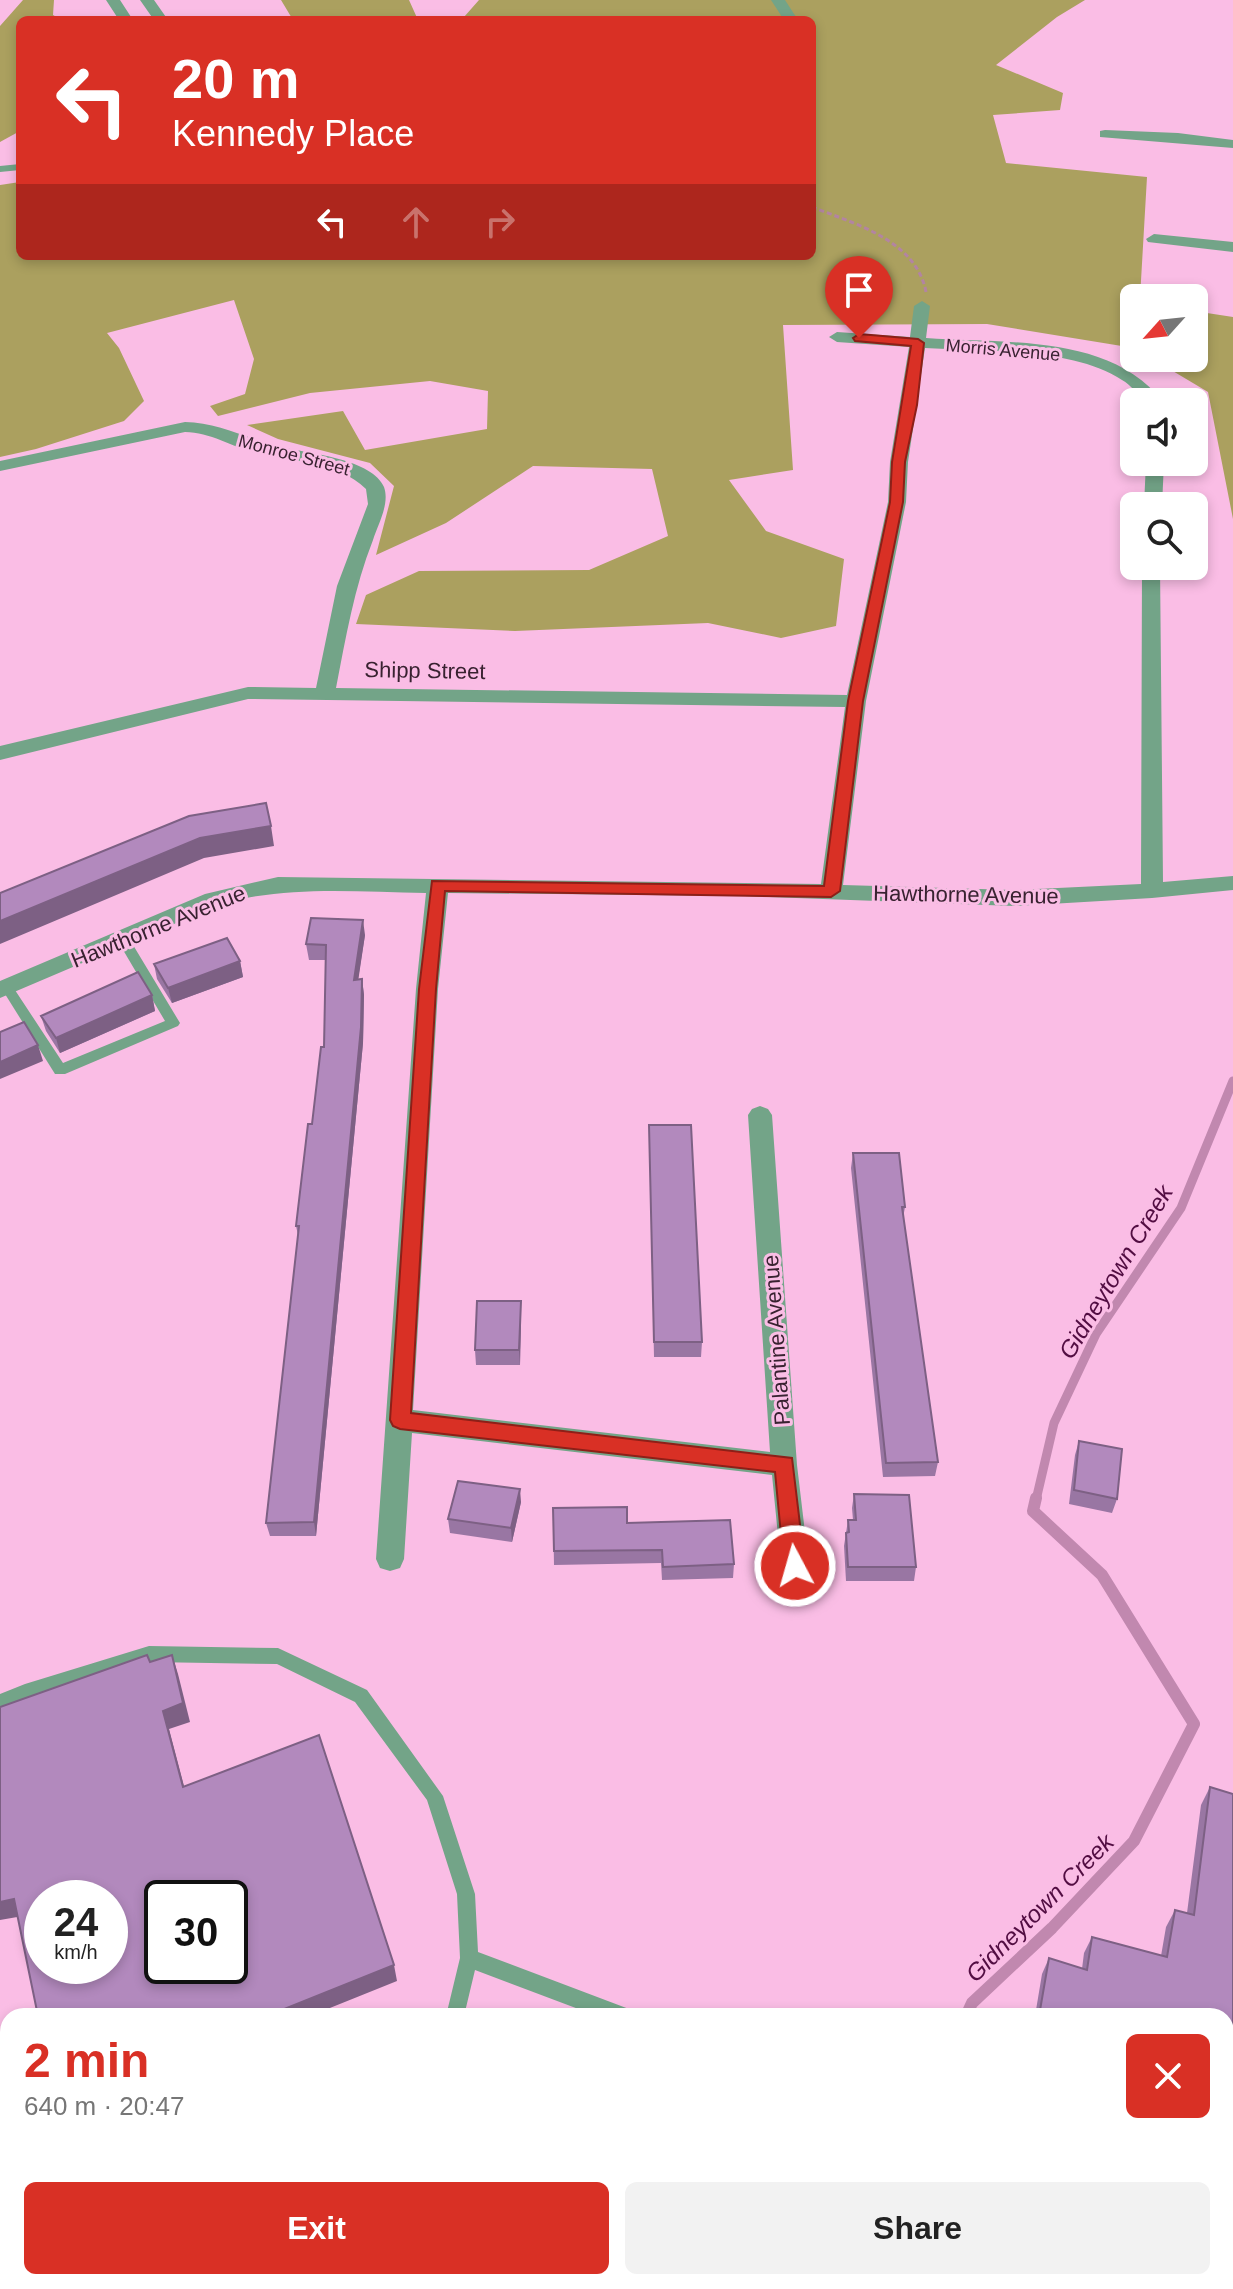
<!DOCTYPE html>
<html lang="en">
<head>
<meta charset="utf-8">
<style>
  :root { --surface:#fff; --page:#f2f2f2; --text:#222; --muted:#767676; --accent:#d93025 }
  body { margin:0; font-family:Arial,sans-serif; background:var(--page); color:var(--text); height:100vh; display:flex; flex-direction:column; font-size:30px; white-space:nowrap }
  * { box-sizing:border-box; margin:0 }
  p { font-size:26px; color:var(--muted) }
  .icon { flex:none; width:44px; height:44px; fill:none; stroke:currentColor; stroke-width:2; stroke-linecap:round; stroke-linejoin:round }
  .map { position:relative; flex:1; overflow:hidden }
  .side { position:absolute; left:0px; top:2008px; width:1234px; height:282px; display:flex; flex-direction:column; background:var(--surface); border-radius:24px 24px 0 0; box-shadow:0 4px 12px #0003 }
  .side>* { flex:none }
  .hud { position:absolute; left:16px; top:16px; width:800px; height:244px; border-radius:12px; box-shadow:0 4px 12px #0003; background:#d93025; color:#fff; overflow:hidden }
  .needle { width:52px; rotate:243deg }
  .controls { position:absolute; left:1120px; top:284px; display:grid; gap:16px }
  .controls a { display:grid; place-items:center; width:88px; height:88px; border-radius:12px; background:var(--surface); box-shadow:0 4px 12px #0003; font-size:40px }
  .speed { position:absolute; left:24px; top:1880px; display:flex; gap:16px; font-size:40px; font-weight:700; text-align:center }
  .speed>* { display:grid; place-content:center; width:104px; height:104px; border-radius:50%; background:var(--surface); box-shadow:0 4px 12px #0003; line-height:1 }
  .speed small { font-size:20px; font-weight:400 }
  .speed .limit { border:4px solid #111; border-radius:12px; background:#fff; color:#111 }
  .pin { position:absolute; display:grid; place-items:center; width:68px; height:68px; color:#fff; margin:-82px -34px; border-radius:50% 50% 50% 0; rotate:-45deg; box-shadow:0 0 8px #0007 }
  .pin .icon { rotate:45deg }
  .me { position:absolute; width:88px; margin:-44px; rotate:354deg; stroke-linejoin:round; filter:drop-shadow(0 0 6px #0008) }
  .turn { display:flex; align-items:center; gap:28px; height:168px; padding:0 24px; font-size:36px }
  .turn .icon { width:104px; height:104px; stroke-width:2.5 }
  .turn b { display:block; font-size:56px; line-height:68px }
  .lanes { display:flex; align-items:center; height:76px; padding:0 24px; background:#0003; justify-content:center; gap:40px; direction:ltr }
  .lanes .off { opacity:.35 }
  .round { display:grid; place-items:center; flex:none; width:84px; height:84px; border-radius:12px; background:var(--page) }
  .overview { display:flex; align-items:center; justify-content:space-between; height:136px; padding:0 24px }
  h1 { font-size:48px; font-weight:700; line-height:60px; color:var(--accent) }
  .cta { display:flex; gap:16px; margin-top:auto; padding:16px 24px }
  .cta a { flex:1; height:92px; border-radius:12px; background:var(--accent); color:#fff; font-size:32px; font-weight:700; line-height:92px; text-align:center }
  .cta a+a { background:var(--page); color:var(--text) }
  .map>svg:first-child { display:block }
</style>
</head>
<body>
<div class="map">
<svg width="1233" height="2289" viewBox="0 0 1233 2289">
  <rect width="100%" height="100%" fill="#fabde5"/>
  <!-- forest -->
  <path fill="#aba05f" d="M 23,0 L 54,0 L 53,15 L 62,20 L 20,20 L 20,131 L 0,142 L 0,26 Z
    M 281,0 L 409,0 L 418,20 L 293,20 Z
    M 479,0 L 1085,0 L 1057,17 L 996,65 L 1063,93 L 1060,110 L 993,115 L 1006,163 L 1147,177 L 1140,298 L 1134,298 L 1134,348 L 987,324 L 783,325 L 793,470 L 729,480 L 766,531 L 844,559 L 836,626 L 781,638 L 708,623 L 515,631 L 356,624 L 366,595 L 419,571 L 589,570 L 668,536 L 652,469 L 533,466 L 446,523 L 376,555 L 394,486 L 370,463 L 278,439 L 247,425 L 343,411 L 365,450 L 487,429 L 488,391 L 430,381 L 310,393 L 218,416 L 210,406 L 245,394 L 254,359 L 234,300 L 107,333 L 119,348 L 144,401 L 124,421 L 36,449 L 0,457 L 0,185 L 20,182 L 20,256 L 812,256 L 812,20 L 430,20 L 464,17 Z
    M 1194,311 L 1233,317 L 1233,519 L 1208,392 L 1151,358 L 1194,358 Z"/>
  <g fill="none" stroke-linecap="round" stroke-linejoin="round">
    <!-- stream-far1 -->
    <path stroke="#c188af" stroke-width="9" d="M 1036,1500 L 1054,1423 L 1096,1334 L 1181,1208 L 1233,1081"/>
    <!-- stream -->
    <path stroke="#c188af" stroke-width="12" d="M 966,2016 L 972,2003 L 1052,1928 L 1134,1841 L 1194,1724 L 1102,1575 L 1033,1511 L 1036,1498
      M 854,2289 L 856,2282"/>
    <!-- path -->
    <path stroke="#b384a2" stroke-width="3" stroke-dasharray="5 3" stroke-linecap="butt" d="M 812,207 C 855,224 916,240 926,292"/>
    <!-- lane -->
    <path fill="#73a488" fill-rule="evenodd" d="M 20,164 L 20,170 L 0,172 L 0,166 Z
      M 122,933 L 127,935 L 180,1023 L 178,1026 L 65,1074 L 55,1074 L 0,986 L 6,982 L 11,984 L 63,1063 L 165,1021 L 116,938 Z
      M 149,1646 L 278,1648 L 367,1690 L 443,1796 L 475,1894 L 478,1952 L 629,2009 L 631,2016 L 597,2016 L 475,1970 L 464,2016 L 446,2016 L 460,1958 L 457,1894 L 427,1800 L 355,1702 L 277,1664 L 149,1662 L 26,1700 L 0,1710 L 0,1694 L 25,1684 Z
      M 364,2282 L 384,2282 L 383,2289 L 363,2289 Z"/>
    <!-- street -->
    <path fill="#73a488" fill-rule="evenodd" d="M 106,0 L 120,0 L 133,20 L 119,20 Z
      M 140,0 L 154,0 L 168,20 L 154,20 Z
      M 771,0 L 785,0 L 798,20 L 784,20 Z
      M 1105,130 L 1178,133 L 1233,140 L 1233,148 L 1100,137 L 1100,131 Z
      M 1154,234 L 1233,242 L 1233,252 L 1148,242 L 1146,239 Z
      M 922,301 L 930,306 L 926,338 C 1004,344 1110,333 1163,402 L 1144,402 C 1138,395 1131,385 1122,380 C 1073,347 984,352 925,348 L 908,462 L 906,502 L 866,701 L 843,885 L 1014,890 L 1141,884 L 1142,566 L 1160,566 L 1163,882 L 1233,876 L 1233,890 L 1152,898 L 1014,906 L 745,896 L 448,893 L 438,989 L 413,1410 L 770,1452 L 748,1115 L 752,1109 L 760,1106 L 768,1109 L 772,1115 L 797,1465 L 809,1566 L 805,1575 L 795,1578 L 785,1575 L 781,1566 L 772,1475 L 412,1433 L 404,1559 L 400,1568 L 390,1571 L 380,1568 L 376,1559 L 416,989 L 426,893 C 357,892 287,885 221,904 L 0,998 L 0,981 L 205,894 L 278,877 L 821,884 L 845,707 L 248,699 L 0,760 L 0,746 L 248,687 L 316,688 L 337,586 L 368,504 L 366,489 C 337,461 294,462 256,453 C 232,447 210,432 185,432 L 0,471 L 0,461 L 185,422 C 219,422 251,441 285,448 C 310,453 373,460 384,487 C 390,504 378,524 373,540 C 354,588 346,637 336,688 L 847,695 L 888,502 L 890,462 L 909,347 L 837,342 L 829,337 L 837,332 L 910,337 L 914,306 Z
      M 1146,462 L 1164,462 L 1162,506 L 1144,506 Z"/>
  </g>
  <!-- wall -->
  <path fill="#9976a3" d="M 365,935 L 358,979 L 362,979 L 364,995 L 363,1043 L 316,1536 L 270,1536 L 266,1523 L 298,1235 L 296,1226 L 324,1047 L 326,960 L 309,960 L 306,944 Z
    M 240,961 L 243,977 L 172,1003 L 157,979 L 154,964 Z
    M 152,995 L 155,1011 L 60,1053 L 46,1031 L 41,1016 Z
    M 649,1125 L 702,1342 L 701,1357 L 654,1357 Z
    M 853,1153 L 905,1207 L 903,1218 L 938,1462 L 935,1476 L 883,1477 L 851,1168 Z
    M 521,1301 L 520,1365 L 476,1365 L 475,1350 Z
    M 1079,1441 L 1117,1499 L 1112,1513 L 1069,1504 L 1075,1455 Z
    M 854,1494 L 916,1567 L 914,1581 L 846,1581 L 844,1546 L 848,1520 L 853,1520 L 852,1508 Z
    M 521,1502 L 512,1542 L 450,1533 L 448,1519 Z
    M 553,1508 L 627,1523 L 734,1564 L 733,1578 L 662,1580 L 661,1563 L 554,1565 Z
    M 1210,1787 L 1233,1794 L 1233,2289 L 1087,2289 L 1090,2284 L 1087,2282 L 1226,2282 L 1226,2016 L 1035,2016 L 1042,1974 L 1049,1958 L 1082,1969 L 1084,1953 L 1092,1937 L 1161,1956 L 1166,1927 L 1175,1910 L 1187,1913 L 1201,1805 Z"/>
  <!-- shaded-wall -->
  <path fill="#7d6084" d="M 271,826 L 274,846 L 204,858 L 0,944 L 0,921 L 200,838 Z
    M 363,920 L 365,935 L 356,995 L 354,980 Z
    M 240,961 L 243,977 L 172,1003 L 168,988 Z
    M 362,979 L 364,995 L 363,1043 L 316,1536 L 314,1522 Z
    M 152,995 L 155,1011 L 60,1053 L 56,1038 Z
    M 38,1045 L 43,1061 L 0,1079 L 0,1062 Z
    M 521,1301 L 521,1315 L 520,1365 L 519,1350 Z
    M 520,1489 L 521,1502 L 512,1542 L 511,1528 Z
    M 172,1655 L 178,1674 L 190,1722 L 169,1729 L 189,1805 L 183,1787 L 163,1711 Z
    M 14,1899 L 23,1916 L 0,1920 L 0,1902 Z
    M 394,1965 L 397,1981 L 310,2016 L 267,2016 Z
    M 1,2064 L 8,2074 L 8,2101 Z
    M 163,2282 L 168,2282 L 170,2289 L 165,2289 Z"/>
  <!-- building -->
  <path fill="#b289bd" stroke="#7d6084" stroke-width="2" fill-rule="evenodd" d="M 266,803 L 271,826 L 200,838 L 0,921 L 0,893 L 189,816 Z
    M 311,918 L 363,920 L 354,980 L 362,979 L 361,1027 L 314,1522 L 266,1523 L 299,1226 L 296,1226 L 308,1124 L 312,1124 L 321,1047 L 324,1047 L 326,945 L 306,944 Z
    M 227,938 L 240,961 L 168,988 L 154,964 Z
    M 138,972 L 152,995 L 56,1038 L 41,1016 Z
    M 24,1022 L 38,1045 L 0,1062 L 0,1032 Z
    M 649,1125 L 691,1125 L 702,1342 L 654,1342 Z
    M 853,1153 L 899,1153 L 905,1207 L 902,1207 L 938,1462 L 886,1463 Z
    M 477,1301 L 521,1301 L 519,1350 L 475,1350 Z
    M 1079,1441 L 1122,1449 L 1117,1499 L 1074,1490 Z
    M 458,1481 L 520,1489 L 511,1528 L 448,1519 Z
    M 854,1494 L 909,1495 L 916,1567 L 848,1567 L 846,1533 L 849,1532 L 848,1520 L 856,1520 Z
    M 627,1507 L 627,1523 L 730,1520 L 734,1564 L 663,1567 L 662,1550 L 554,1551 L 553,1508 Z
    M 147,1655 L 150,1662 L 172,1655 L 183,1703 L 163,1711 L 183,1787 L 319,1735 L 394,1965 L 267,2016 L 38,2016 L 14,1899 L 0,1902 L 0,1707 ZM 42,1898 L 110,1898 L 110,1966 L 42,1966 ZM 162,1898 L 230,1898 L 230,1966 L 162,1966 Z
    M 1210,1787 L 1233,1794 L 1233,2289 L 1089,2289 L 1093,2282 L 1226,2282 L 1226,2016 L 1039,2016 L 1049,1958 L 1087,1970 L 1092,1937 L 1167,1957 L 1175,1910 L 1194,1915 Z
    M 1,2064 L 8,2101 L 8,2282 L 163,2282 L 165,2289 L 0,2289 L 0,2065 Z
    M 533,2282 L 743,2282 L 752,2289 L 528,2289 Z"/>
  <!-- route -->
  <path fill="#d93025" stroke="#8d1f18" stroke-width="2" d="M 859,334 L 918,339 L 924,343 L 917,405 L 905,462 L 903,502 L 863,701 L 840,891 L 831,897 L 445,891 L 436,989 L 411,1413 L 792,1458 L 805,1566 L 802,1572 L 795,1575 L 787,1572 L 784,1566 L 775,1472 L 400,1429 L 393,1426 L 390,1420 L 419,989 L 432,881 L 824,886 L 848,701 L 890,502 L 892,462 L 911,346 L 855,341 L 853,338 Z"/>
  <g text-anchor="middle" stroke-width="6" stroke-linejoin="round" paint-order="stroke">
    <!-- far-street labels -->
    <g font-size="18" fill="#392231" stroke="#fabde5">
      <text transform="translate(1003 350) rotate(5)" y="6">Morris Avenue</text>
      <text transform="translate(294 455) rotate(15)" y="6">Monroe Street</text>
    </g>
    <!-- street labels -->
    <g font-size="22" fill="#392231" stroke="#fabde5">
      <text transform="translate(425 670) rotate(1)" y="8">Shipp Street</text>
      <text transform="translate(966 894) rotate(1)" y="8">Hawthorne Avenue</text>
      <text transform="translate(158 926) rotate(-22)" y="8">Hawthorne Avenue</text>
      <text transform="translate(776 1340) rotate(-94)" y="8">Palantine Avenue</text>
    </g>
    <!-- water labels -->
    <g font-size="24" font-style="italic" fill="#520d42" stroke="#fabde5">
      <text transform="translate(1116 1272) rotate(-59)" y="8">Gidneytown Creek</text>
      <text transform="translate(1040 1908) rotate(-45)" y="8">Gidneytown Creek</text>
    </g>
  </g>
</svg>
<div class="controls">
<a><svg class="needle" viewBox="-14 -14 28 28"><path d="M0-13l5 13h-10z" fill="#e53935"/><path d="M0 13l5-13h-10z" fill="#767676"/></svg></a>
<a><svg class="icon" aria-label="sound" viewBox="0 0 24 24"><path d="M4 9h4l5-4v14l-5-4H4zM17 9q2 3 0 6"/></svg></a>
<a><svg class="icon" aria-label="search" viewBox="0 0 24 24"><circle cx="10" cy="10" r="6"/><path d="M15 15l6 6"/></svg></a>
</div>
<div class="speed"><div>24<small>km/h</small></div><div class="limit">30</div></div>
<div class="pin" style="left:859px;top:338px;background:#d93025"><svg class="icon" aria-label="arrive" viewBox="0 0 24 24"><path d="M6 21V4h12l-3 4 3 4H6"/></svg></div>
<svg class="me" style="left:795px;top:1566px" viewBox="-20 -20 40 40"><circle r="17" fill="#d93025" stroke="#fff" stroke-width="3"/><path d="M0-11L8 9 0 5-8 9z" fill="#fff"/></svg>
<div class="hud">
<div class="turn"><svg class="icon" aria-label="left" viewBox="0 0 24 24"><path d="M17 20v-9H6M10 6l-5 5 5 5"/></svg><div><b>20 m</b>Kennedy Place</div></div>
<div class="lanes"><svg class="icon" aria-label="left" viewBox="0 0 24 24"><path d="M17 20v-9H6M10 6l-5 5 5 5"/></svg><svg class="icon off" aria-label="ahead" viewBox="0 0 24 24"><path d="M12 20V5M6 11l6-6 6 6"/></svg><svg class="icon off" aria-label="right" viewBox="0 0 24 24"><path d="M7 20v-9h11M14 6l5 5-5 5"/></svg></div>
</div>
<section class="side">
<div class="overview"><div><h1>2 min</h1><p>640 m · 20:47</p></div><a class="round" style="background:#d93025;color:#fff"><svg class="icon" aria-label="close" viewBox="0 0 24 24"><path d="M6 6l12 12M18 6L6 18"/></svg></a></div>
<div class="cta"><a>Exit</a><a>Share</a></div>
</section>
</div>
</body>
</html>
